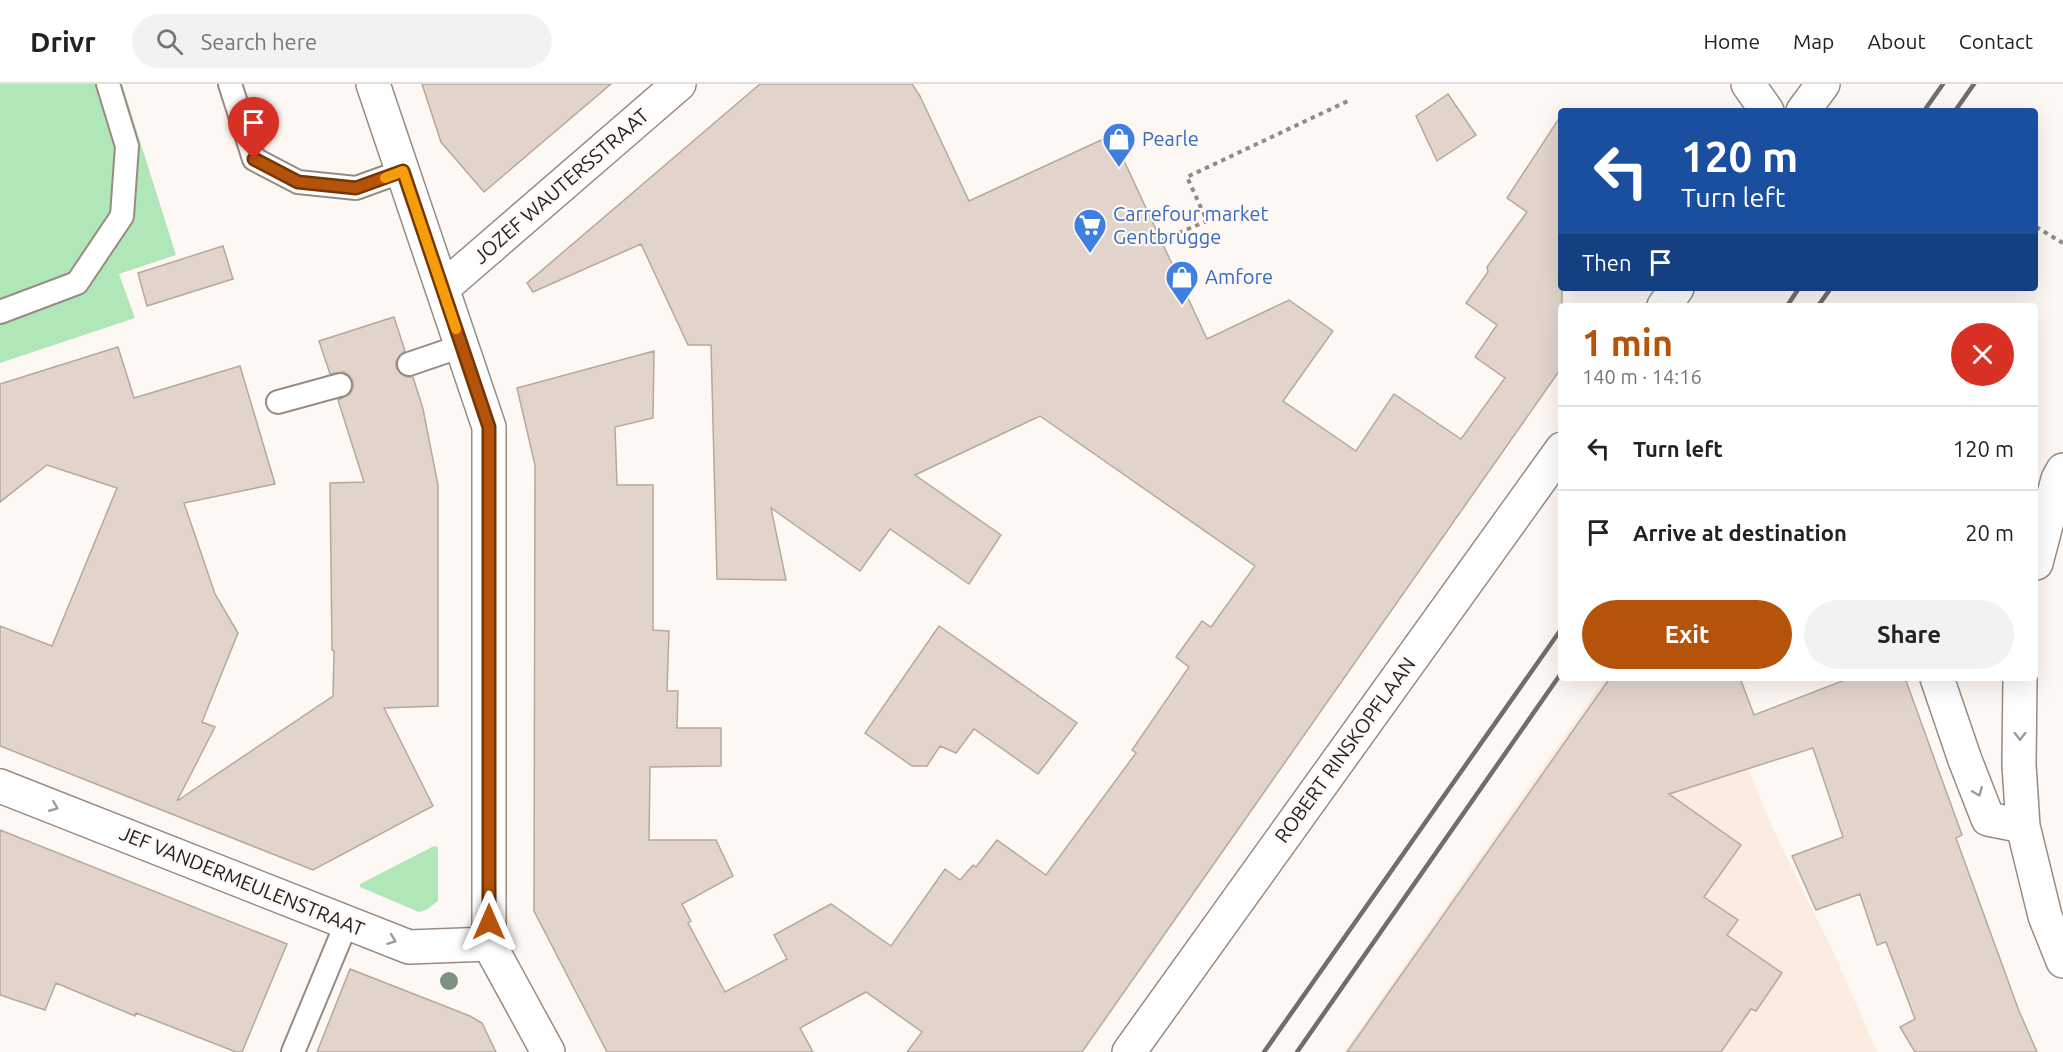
<!DOCTYPE html>
<html lang="en">
<head>
<meta charset="utf-8">
<style>
  :root { --surface:#fff; --page:#f2f2f2; --text:#222; --muted:#767676; --line:#e0e0e0; --accent:#b45309 }
  body { margin:0; font-family:Ubuntu,sans-serif; background:var(--page); color:var(--text); height:100vh; display:flex; flex-direction:column; font-size:22px; white-space:nowrap }
  * { box-sizing:border-box; margin:0 }
  p { font-size:20px; color:var(--muted) }
  .icon { flex:none; width:33px; height:33px; fill:none; stroke:currentColor; stroke-width:2; stroke-linecap:round; stroke-linejoin:round }
  .map { position:relative; flex:1; overflow:hidden }
  .drawer { position:absolute; left:1558px; top:219px; width:480px; height:378px; display:flex; flex-direction:column; background:var(--surface); border-radius:6px; box-shadow:0 6px 24px #0002 }
  .drawer>* { flex:none }
  .banner { position:absolute; left:1558px; top:24px; width:480px; height:183px; border-radius:6px; box-shadow:0 6px 24px #0002; background:#1a4fa0; color:#fff; overflow:hidden }
  .pin { position:absolute; display:grid; place-items:center; width:51px; height:51px; color:#fff; margin:-62px -26px; border-radius:50% 50% 50% 0; rotate:-45deg; box-shadow:0 0 6px #0007 }
  .pin .icon { rotate:45deg }
  .me { position:absolute; width:66px; margin:-33px; rotate:0deg; stroke-linejoin:round; filter:drop-shadow(0 0 4px #0008) }
  .turn { display:flex; align-items:center; gap:21px; height:126px; padding:0 24px; font-size:27px }
  .turn .icon { width:78px; height:78px; stroke-width:2.5 }
  .turn b { display:block; font-size:42px; line-height:51px }
  .then { display:flex; align-items:center; height:57px; padding:0 24px; background:#0003; gap:12px; font-size:22px }
  .round { display:grid; place-items:center; flex:none; width:63px; height:63px; border-radius:32px; background:var(--page) }
  .summary { display:flex; align-items:center; justify-content:space-between; height:102px; padding:0 24px }
  h1 { font-size:36px; font-weight:600; line-height:45px; color:var(--accent) }
  .primary-button { display:flex; gap:12px; margin-top:auto; padding:12px 24px }
  .primary-button a { flex:1; height:69px; border-radius:36px; background:var(--accent); color:#fff; font-size:24px; font-weight:600; line-height:69px; text-align:center }
  .primary-button a+a { background:var(--page); color:var(--text) }
  ul { padding:0; list-style:none }
  li { display:flex; align-items:center; gap:18px; height:84px; padding:0 24px; border-top:2px solid var(--line) }
  li div { flex:1 }
  li b { display:block; font-size:22px }
  li em { font-style:normal }
  header { display:flex; align-items:center; gap:36px; box-sizing:border-box; height:84px; padding:0 30px; background:var(--surface); border-bottom:2px solid var(--line) }
  header strong { font-size:28px }
  nav { display:flex; gap:33px; margin-inline-start:auto; font-size:21px }
  .search { width:420px; height:54px; background:var(--page); display:flex; align-items:center; gap:15px; box-sizing:border-box; padding:0 21px; border-radius:33px; color:var(--muted); font-size:22px }
  .map>svg:first-child { display:block }
</style>
</head>
<body>
<header>
<strong>Drivr</strong>
<div class="search"><svg class="icon" aria-label="search" viewBox="0 0 24 24"><circle cx="10" cy="10" r="6"/><path d="M15 15l6 6"/></svg>Search here</div>
<nav><a>Home</a><a>Map</a><a>About</a><a>Contact</a></nav>
</header>
<div class="map">
<svg width="2063" height="968" viewBox="0 0 2063 968">
  <rect width="100%" height="100%" fill="#fef8f4"/>
  <!-- built -->
  <path fill="#fcebdf" d="M 1605,594 L 1669,594 L 1736,654 L 1773,745 L 1837,876 L 1877,968 L 1344,968 Z"/>
  <!-- green -->
  <path fill="#afe7b9" d="M 0,0 L 122,0 L 176,171 L 119,190 L 135,234 L 0,279 Z
    M 434,762 L 438,763 L 438,817 L 426,826 L 419,828 L 360,803 L 360,800 Z"/>
  <!-- building -->
  <path fill="#e2d4ca" stroke="#b5a89e" stroke-width="1.5" d="M 422,0 L 611,0 L 484,108 L 441,58 Z
    M 760,0 L 912,0 L 920,12 L 969,117 L 1112,51 L 1207,255 L 1289,216 L 1333,247 L 1283,317 L 1356,367 L 1394,310 L 1461,355 L 1505,294 L 1475,273 L 1497,241 L 1466,219 L 1488,188 L 1487,183 L 1527,128 L 1507,114 L 1562,30 L 1562,283 L 1082,968 L 907,968 L 922,948 L 866,908 L 800,944 L 813,968 L 607,968 L 534,827 L 535,381 L 517,304 L 654,267 L 653,334 L 615,343 L 617,401 L 653,401 L 653,546 L 669,547 L 667,607 L 678,607 L 677,644 L 721,644 L 721,682 L 650,683 L 649,756 L 716,756 L 733,792 L 682,820 L 691,837 L 688,839 L 725,908 L 787,875 L 774,851 L 831,820 L 891,862 L 945,785 L 960,796 L 973,781 L 976,783 L 997,756 L 1046,791 L 1136,669 L 1132,666 L 1189,583 L 1176,573 L 1202,537 L 1211,543 L 1255,482 L 1040,332 L 915,391 L 1001,451 L 969,500 L 890,445 L 860,487 L 771,424 L 786,496 L 717,495 L 711,261 L 688,261 L 641,160 L 533,208 L 527,199 Z
    M 1448,10 L 1476,51 L 1437,77 L 1416,32 Z
    M 223,162 L 233,195 L 147,222 L 138,189 Z
    M 394,233 L 405,267 L 399,272 L 396,278 L 396,284 L 401,290 L 407,293 L 413,293 L 423,325 L 438,401 L 438,622 L 384,624 L 433,722 L 313,786 L 0,662 L 0,542 L 52,562 L 117,404 L 47,381 L 0,418 L 0,300 L 118,263 L 134,314 L 240,282 L 275,400 L 184,419 L 215,510 L 238,549 L 202,638 L 215,643 L 177,717 L 333,612 L 334,567 L 332,566 L 330,399 L 364,398 L 338,316 L 350,310 L 353,304 L 353,297 L 349,291 L 344,288 L 330,290 L 319,257 Z
    M 939,542 L 1077,639 L 1038,690 L 974,645 L 956,669 L 940,662 L 927,682 L 912,682 L 865,649 Z
    M 1610,594 L 1740,594 L 1754,631 L 1850,594 L 1905,594 L 1962,751 L 1956,754 L 2019,927 L 2037,968 L 1915,968 L 1900,943 L 1915,935 L 1886,858 L 1877,861 L 1860,810 L 1816,826 L 1792,772 L 1843,753 L 1813,664 L 1669,710 L 1741,761 L 1704,813 L 1738,836 L 1727,851 L 1782,889 L 1756,927 L 1751,925 L 1721,968 L 1347,968 Z
    M 0,746 L 287,860 L 242,968 L 236,968 L 136,929 L 135,932 L 56,899 L 45,926 L 0,911 Z
    M 350,885 L 470,932 L 482,939 L 496,968 L 317,968 Z"/>
  <g fill="none" stroke-linecap="round" stroke-linejoin="round">
    <defs>
      <path id="lane" d="M 230,0 L 254,75 L 298,98 L 356,104 L 403,87
        M 0,228 L 77,199 L 122,132 L 127,62 L 108,0
        M 409,280 L 462,262
        M 278,318 L 340,301
        M 293,968 L 347,838"/>
      <path id="street" d="M 373,0 L 489,343 L 489,860 L 548,968
        M 1748,0 L 1767,27
        M 443,204 L 679,0
        M 2036,479 L 2058,395 L 2063,386
        M 1937,594 L 1965,676 L 1988,735 L 2023,742
        M 2020,594 L 2019,681 L 2023,742 L 2045,832 L 2063,877
        M 0,702 L 409,863 L 489,860"/>
      <path id="secondary" d="M 1803,27 L 1823,0
        M 1664,222 L 1677,204
        M 1129,968 L 1562,365"/>
    </defs>
    <!-- lane casing -->
    <use href="#lane" stroke="#988b82" stroke-width="26"/>
    <!-- street casing -->
    <use href="#street" stroke="#988b82" stroke-width="36"/>
    <!-- secondary casing -->
    <use href="#secondary" stroke="#988b82" stroke-width="36"/>
    <!-- path -->
    <path stroke="#928c88" stroke-width="4" stroke-dasharray="4.5 4.5" stroke-linecap="butt" d="M 2036,143 L 2063,159
      M 1162,156 L 1207,137 L 1187,93 L 1350,16"/>
    <!-- lane -->
    <use href="#lane" stroke="#fff" stroke-width="22"/>
    <!-- street -->
    <use href="#street" stroke="#fff" stroke-width="33"/>
    <!-- secondary -->
    <use href="#secondary" stroke="#fff" stroke-width="33"/>
    <!-- rail -->
    <path stroke="#726d69" stroke-width="4.5" d="M 1924,27 L 1943,0
      M 1955,27 L 1974,0
      M 1787,222 L 1799,204
      M 1818,222 L 1831,204
      M 1264,968 L 1562,544
      M 1297,968 L 1562,588"/>
  </g>
  <!-- trees -->
  <circle fill="#7c917e" cx="449" cy="897" r="9"/>
  <!-- one-way arrows -->
  <defs><path id="oneway-chevron" d="M-2-3.5L2.5 0L-2 3.5" fill="none" stroke-width="1.6" stroke-linecap="round" stroke-linejoin="round" transform="scale(1.5)"/></defs>
  <g stroke="#9e9c9a">
    <use href="#oneway-chevron" transform="translate(2020 652) rotate(90)"/>
    <use href="#oneway-chevron" transform="translate(1978 708) rotate(68)"/>
    <use href="#oneway-chevron" transform="translate(54 723) rotate(22)"/>
    <use href="#oneway-chevron" transform="translate(392 856) rotate(21)"/>
  </g>
  <g fill="none" stroke-linecap="round" stroke-linejoin="round">
    <defs>
      <path id="route" d="M 254,75 L 298,98 L 356,104 L 403,87 L 489,343 L 489,838"/>
    </defs>
    <!-- route casing -->
    <use href="#route" stroke="#753606" stroke-width="15"/>
    <!-- route -->
    <use href="#route" stroke="#b45309" stroke-width="10"/>
    <!-- slow -->
    <path stroke="#f59e0b" stroke-width="10" d="M 385,94 L 403,87 L 456,245"/>
  </g>
  <!-- icons -->
  <defs>
    <symbol id="shop-pin" viewBox="-11 -11 22 30"><path d="M0 17L-7.5 6A9.5 9.5 0 1 1 7.5 6Z" fill="#3f7fe0" stroke="#fef8f4"/><path d="M-5-2.5h2.3a2.7 3.5 0 0 1 5.4 0H5L5.5 6h-11ZM-1.5-2.5h3a1.5 2.3 0 0 0-3 0Z" fill="#fff"/></symbol>
    <symbol id="supermarket-pin" viewBox="-11 -11 22 30"><path d="M0 17L-7.5 6A9.5 9.5 0 1 1 7.5 6Z" fill="#3f7fe0" stroke="#fef8f4"/><path d="M-6-5.5h2.5l.6 2H6L4.5 2H-2.5L-4.4-4H-6ZM-1.5 3.2a1.3 1.3 0 1 0 .1 0ZM3 3.2a1.3 1.3 0 1 0 .1 0Z" fill="#fff"/></symbol>
  </defs>
  <g fill-rule="evenodd">
    <use href="#shop-pin" x="1100" y="36" width="38" height="52"/>
    <use href="#supermarket-pin" x="1071" y="122" width="38" height="52"/>
    <use href="#shop-pin" x="1163" y="174" width="38" height="52"/>
  </g>
  <g text-anchor="middle" stroke-width="4.5" stroke-linejoin="round" paint-order="stroke">
    <!-- shop labels -->
    <g font-size="20" fill="#366cbe" stroke="#fef8f4" text-anchor="start">
      <text x="1142" y="62">Pearle</text>
      <text x="1113" y="137">Carrefour market<tspan x="1113" dy="23">Gentbrugge</tspan></text>
      <text x="1205" y="200">Amfore</text>
    </g>
    <!-- street labels -->
    <g font-size="20" fill="#27221e" stroke="#fef8f4">
      <text transform="translate(561 102) rotate(-41)" y="7">JOZEF WAUTERSSTRAAT</text>
      <text transform="translate(1345 666) rotate(-54)" y="7">ROBERT RINSKOPFLAAN</text>
      <text transform="translate(242 797) rotate(22)" y="7">JEF VANDERMEULENSTRAAT</text>
    </g>
  </g>
</svg>
<div class="pin" style="left:254px;top:75px;background:#d93025"><svg class="icon" aria-label="arrive" viewBox="0 0 24 24"><path d="M6 21V4h12l-3 4 3 4H6"/></svg></div>
<svg class="me" style="left:489px;top:838px" viewBox="-20 -20 40 40"><path d="M0-17L14 15 0 8-14 15z" fill="#b45309" stroke="#fff" stroke-width="4"/></svg>
<div class="banner">
<div class="turn"><svg class="icon" aria-label="left" viewBox="0 0 24 24"><path d="M17 20v-9H6M10 6l-5 5 5 5"/></svg><div><b>120 m</b>Turn left</div></div>
<div class="then">Then<svg class="icon" aria-label="arrive" viewBox="0 0 24 24"><path d="M6 21V4h12l-3 4 3 4H6"/></svg></div>
</div>
<section class="drawer">
<div class="summary"><div><h1>1 min</h1><p>140 m · 14:16</p></div><a class="round" style="background:#d93025;color:#fff"><svg class="icon" aria-label="close" viewBox="0 0 24 24"><path d="M6 6l12 12M18 6L6 18"/></svg></a></div>
<ul>
<li><svg class="icon" aria-label="left" viewBox="0 0 24 24"><path d="M17 20v-9H6M10 6l-5 5 5 5"/></svg><div><b>Turn left</b></div><em>120 m</em></li>
<li><svg class="icon" aria-label="arrive" viewBox="0 0 24 24"><path d="M6 21V4h12l-3 4 3 4H6"/></svg><div><b>Arrive at destination</b></div><em>20 m</em></li>
</ul>
<div class="primary-button"><a>Exit</a><a>Share</a></div>
</section>
</div>
</body>
</html>
